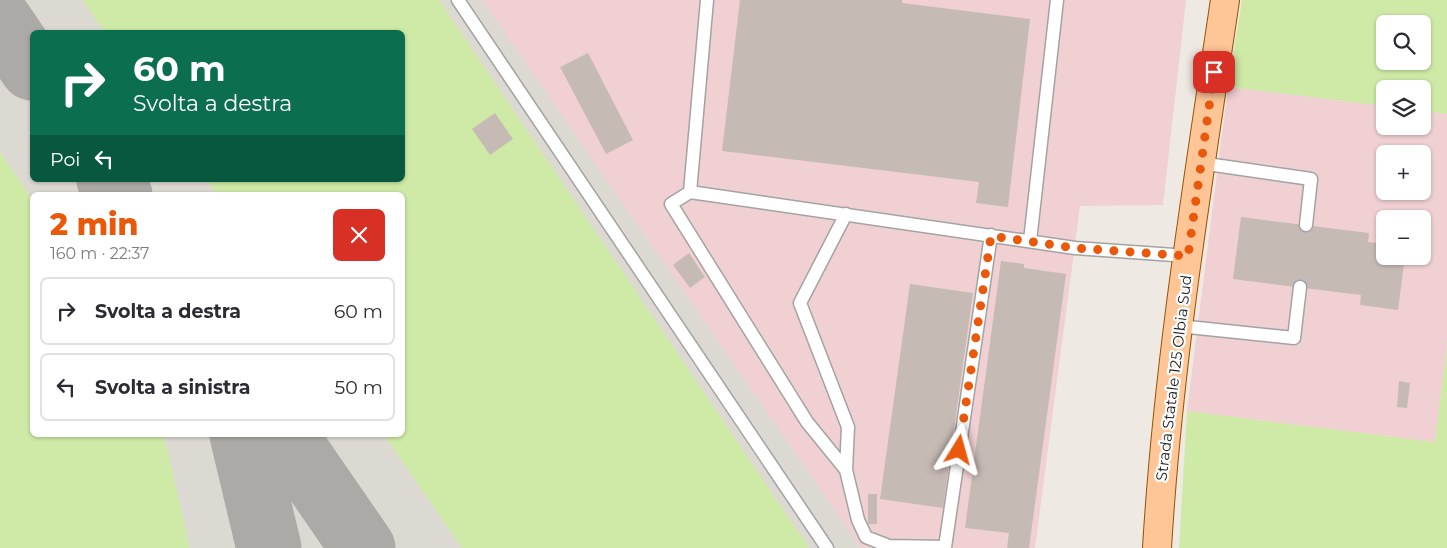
<!DOCTYPE html>
<html lang="it">
<head>
<meta charset="utf-8">
<style>
  :root { --surface:#fff; --page:#f2f2f3; --text:#2b2b33; --muted:#7c7c81; --line:#e1e1e2; --accent:#ea580c }
  body { margin:0; font-family:Montserrat,sans-serif; background:var(--page); color:var(--text); height:100vh; display:flex; flex-direction:column; font-size:19px; white-space:nowrap }
  * { box-sizing:border-box; margin:0 }
  p { font-size:16px; color:var(--muted) }
  .icon { flex:none; width:28px; height:28px; fill:none; stroke:currentColor; stroke-width:2; stroke-linecap:round; stroke-linejoin:round }
  .map { position:relative; flex:1; overflow:hidden }
  .details { position:absolute; left:30px; top:192px; width:375px; height:245px; display:flex; flex-direction:column; background:var(--surface); border-radius:8px; box-shadow:0 1px 4px #0004 }
  .details>* { flex:none }
  .banner { position:absolute; left:30px; top:30px; width:375px; height:152px; border-radius:8px; box-shadow:0 1px 4px #0004; background:#0b6e4f; color:#fff; overflow:hidden }
  .buttons { position:absolute; left:1376px; top:15px; display:grid; gap:10px }
  .buttons a { display:grid; place-items:center; width:55px; height:55px; border-radius:8px; background:var(--surface); box-shadow:0 1px 4px #0004; font-size:25px }
  .pin { position:absolute; display:grid; place-items:center; width:42px; height:42px; color:#fff; margin:-21px; border-radius:10px; box-shadow:0 2px 8px #0006 }
  .me { position:absolute; width:55px; margin:-28px; rotate:8deg; stroke-linejoin:round; filter:drop-shadow(0 0 4px #0008) }
  .turn { display:flex; align-items:center; gap:18px; height:105px; padding:0 20px; font-size:22px }
  .turn .icon { width:65px; height:65px; stroke-width:2.5 }
  .turn b { display:block; font-size:35px; line-height:42px }
  .then { display:flex; align-items:center; height:48px; padding:0 20px; background:#0003; gap:10px; font-size:19px }
  .round { display:grid; place-items:center; flex:none; width:52px; height:52px; border-radius:8px; background:var(--page) }
  .summary { display:flex; align-items:center; justify-content:space-between; height:85px; padding:0 20px }
  h1 { font-size:30px; font-weight:800; line-height:38px; color:var(--accent) }
  ul { padding:0; list-style:none }
  li { display:flex; align-items:center; gap:15px; height:68px; margin:0 10px 8px; padding:0 10px; border:2px solid var(--line); border-radius:8px }
  li div { flex:1 }
  li b { display:block; font-size:19px }
  li em { font-style:normal }
  .map>svg:first-child { display:block }
</style>
</head>
<body>
<div class="map">
<svg width="1447" height="548" viewBox="0 0 1447 548">
  <rect width="100%" height="100%" fill="#eee9e2"/>
  <!-- commercial -->
  <path fill="#f0d0d2" fill-rule="evenodd" d="M 480,0 L 1186,0 L 1163,205 L 1080,206 L 1035,548 L 858,548 Z
    M 1228,87 L 1385,106 L 1385,126 L 1422,126 L 1423,111 L 1447,114 L 1447,346 L 1435,442 L 1187,411 ZM 1385,154 L 1422,154 L 1422,191 L 1385,191 ZM 1385,219 L 1422,219 L 1422,256 L 1385,256 Z"/>
  <!-- airport -->
  <path fill="#dcd9d3" fill-rule="evenodd" d="M 0,0 L 482,0 L 861,548 L 0,548 ZM 32,32 L 402,32 L 402,180 L 32,180 ZM 32,195 L 402,195 L 402,435 L 32,435 Z"/>
  <!-- grass -->
  <path fill="#cfeaa6" fill-rule="evenodd" d="M 82,0 L 439,0 L 809,548 L 462,548 L 384,435 L 402,435 L 402,195 L 217,195 L 207,180 L 402,180 L 402,32 L 105,32 Z
    M 1242,0 L 1447,0 L 1447,114 L 1423,111 L 1422,89 L 1385,89 L 1385,106 L 1228,87 ZM 1385,24 L 1422,24 L 1422,61 L 1385,61 Z
    M 0,152 L 32,199 L 32,435 L 164,435 L 190,548 L 0,548 Z
    M 1447,346 L 1447,548 L 1179,548 L 1187,411 L 1435,442 Z"/>
  <g fill="none" stroke-linecap="round" stroke-linejoin="round">
    <!-- taxiway -->
    <path stroke="#acaaa6" stroke-width="65" d="M 0,21 L 32,68
      M 109,180 L 120,195
      M 242,435 L 269,548
      M 285,435 L 363,548"/>
  </g>
  <!-- building -->
  <path fill="#c6bab5" d="M 740,0 L 902,0 L 902,3 L 1030,19 L 1008,207 L 976,203 L 979,182 L 722,151 Z
    M 588,53 L 633,140 L 606,154 L 560,67 Z
    M 495,113 L 513,139 L 490,155 L 472,129 Z
    M 1241,217 L 1369,233 L 1368,242 L 1385,244 L 1385,256 L 1405,256 L 1398,310 L 1360,305 L 1361,295 L 1233,279 Z
    M 689,253 L 705,277 L 690,288 L 673,265 Z
    M 1001,261 L 1024,264 L 1024,268 L 1066,274 L 1029,548 L 1007,548 L 1009,533 L 965,528 Z
    M 910,284 L 973,293 L 943,508 L 880,499 Z
    M 1399,381 L 1410,383 L 1407,408 L 1397,407 Z
    M 868,494 L 877,494 L 877,524 L 868,524 Z"/>
  <g fill="none" stroke-linecap="round" stroke-linejoin="round">
    <defs>
      <path id="lane" d="M 458,0 L 827,548
        M 707,0 L 690,192 L 1075,248 L 1188,256
        M 1200,163 L 1311,179 L 1306,225
        M 690,192 L 671,204 L 807,422 L 846,470 L 848,427 L 800,303 L 846,214
        M 1030,241 L 1057,0
        M 1179,326 L 1294,338 L 1300,287
        M 846,470 L 858,520 L 866,537 L 889,546 L 945,547 L 991,235"/>
      <path id="primary" d="M 1157,548 C 1168,364 1198,182 1225,0"/>
    </defs>
    <!-- lane casing -->
    <use href="#lane" stroke="#a3a3a3" stroke-width="15"/>
    <!-- primary casing -->
    <use href="#primary" stroke="#955200" stroke-width="30"/>
    <!-- lane -->
    <use href="#lane" stroke="#fff" stroke-width="12"/>
    <!-- primary -->
    <use href="#primary" stroke="#fec697" stroke-width="28"/>
  </g>
  <g fill="none" stroke-linecap="round" stroke-linejoin="round">
    <!-- route -->
    <path stroke="#ea580c" stroke-width="9" stroke-dasharray="0 16.2" d="M 959,450 L 991,236 L 1075,248 L 1188,256 L 1214,72"/>
  </g>
  <g text-anchor="middle" stroke-width="4.5" stroke-linejoin="round" paint-order="stroke">
    <!-- street labels -->
    <g font-size="15" fill="#1c1c1c" stroke="#fff">
      <text transform="translate(1174 378) rotate(-83)" y="5">Strada Statale 125 Olbia Sud</text>
    </g>
  </g>
</svg>
<div class="buttons">
<a><svg class="icon" aria-label="search" viewBox="0 0 24 24"><circle cx="10" cy="10" r="6"/><path d="M15 15l6 6"/></svg></a>
<a><svg class="icon" aria-label="layers" viewBox="0 0 24 24"><path d="M12 4l9 5-9 5-9-5zM3 14l9 5 9-5"/></svg></a>
<a>+</a>
<a>−</a>
</div>
<div class="pin" style="left:1214px;top:72px;background:#d93025"><svg class="icon" aria-label="arrive" viewBox="0 0 24 24"><path d="M6 21V4h12l-3 4 3 4H6"/></svg></div>
<svg class="me" style="left:959px;top:450px" viewBox="-20 -20 40 40"><path d="M0-17L14 15 0 8-14 15z" fill="#ea580c" stroke="#fff" stroke-width="4"/></svg>
<div class="banner">
<div class="turn"><svg class="icon" aria-label="right" viewBox="0 0 24 24"><path d="M7 20v-9h11M14 6l5 5-5 5"/></svg><div><b>60 m</b>Svolta a destra</div></div>
<div class="then">Poi<svg class="icon" aria-label="left" viewBox="0 0 24 24"><path d="M17 20v-9H6M10 6l-5 5 5 5"/></svg></div>
</div>
<section class="details">
<div class="summary"><div><h1>2 min</h1><p>160 m · 22:37</p></div><a class="round" style="background:#d93025;color:#fff"><svg class="icon" aria-label="close" viewBox="0 0 24 24"><path d="M6 6l12 12M18 6L6 18"/></svg></a></div>
<ul>
<li><svg class="icon" aria-label="right" viewBox="0 0 24 24"><path d="M7 20v-9h11M14 6l5 5-5 5"/></svg><div><b>Svolta a destra</b></div><em>60 m</em></li>
<li><svg class="icon" aria-label="left" viewBox="0 0 24 24"><path d="M17 20v-9H6M10 6l-5 5 5 5"/></svg><div><b>Svolta a sinistra</b></div><em>50 m</em></li>
</ul>
</section>
</div>
</body>
</html>
